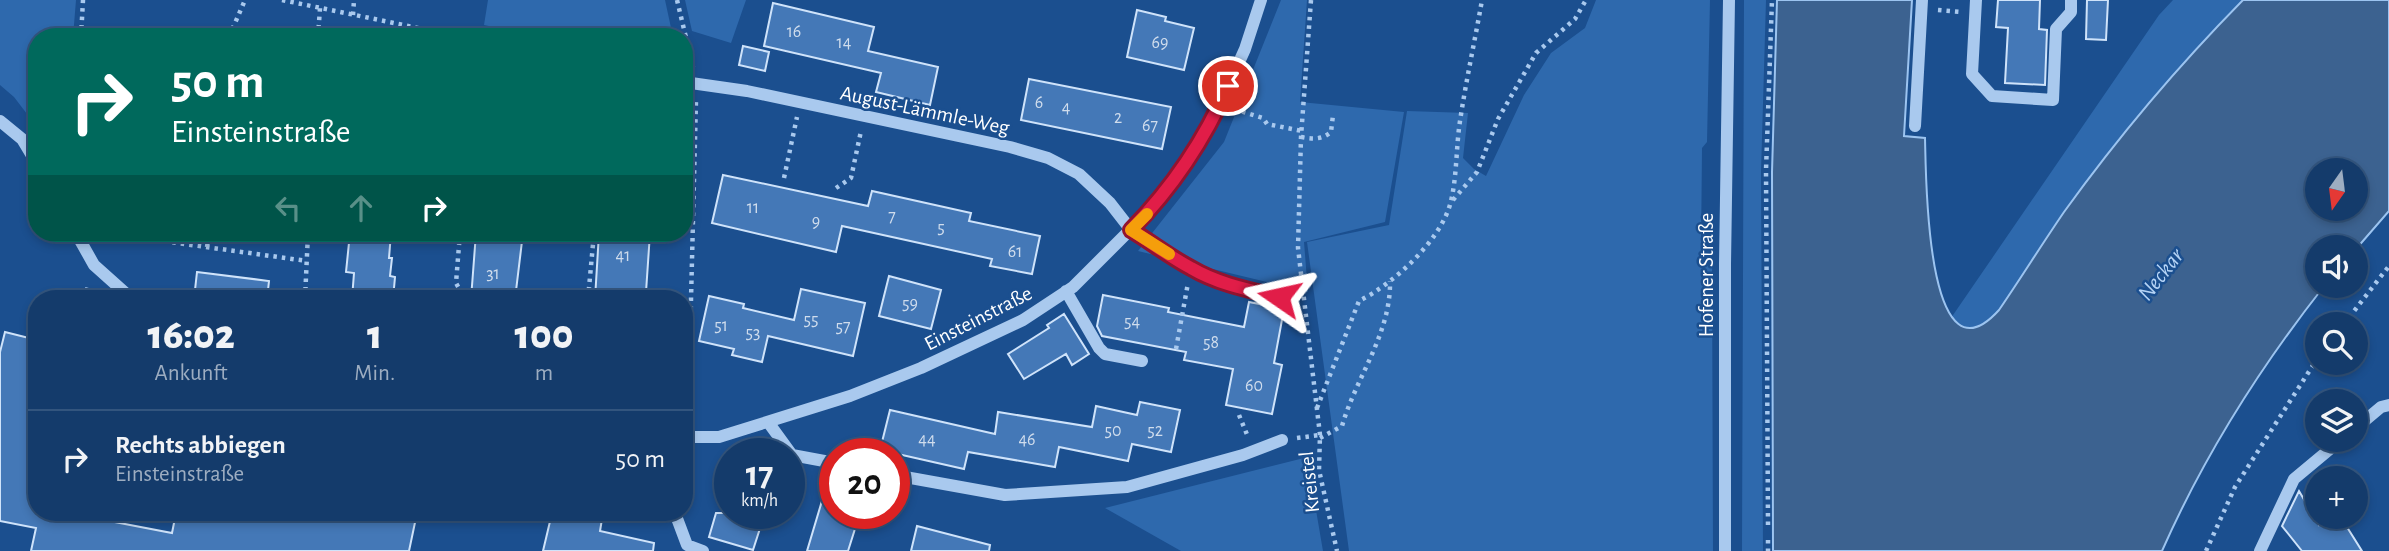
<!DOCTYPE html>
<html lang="de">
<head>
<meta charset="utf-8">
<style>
  :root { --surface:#143b6b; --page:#1d4271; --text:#f1f3f6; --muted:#9dadc1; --line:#33557e }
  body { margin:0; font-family:"Alegreya Sans",sans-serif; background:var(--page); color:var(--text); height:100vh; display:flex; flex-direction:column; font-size:26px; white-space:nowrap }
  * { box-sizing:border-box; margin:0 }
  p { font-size:23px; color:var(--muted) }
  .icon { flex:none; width:38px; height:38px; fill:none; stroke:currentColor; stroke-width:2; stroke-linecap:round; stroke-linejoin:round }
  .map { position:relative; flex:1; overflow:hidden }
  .side { position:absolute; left:28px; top:290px; width:665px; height:231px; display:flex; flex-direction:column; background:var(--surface); border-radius:28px; box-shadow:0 4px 10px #0003,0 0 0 2px var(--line) }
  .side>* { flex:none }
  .guide { position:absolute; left:28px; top:28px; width:665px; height:214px; border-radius:28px; box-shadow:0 4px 10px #0003,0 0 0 2px var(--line); background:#00695c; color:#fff; overflow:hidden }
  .needle { width:46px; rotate:194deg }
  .buttons { position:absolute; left:2305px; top:158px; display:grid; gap:14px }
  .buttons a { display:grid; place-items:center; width:63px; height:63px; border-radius:50%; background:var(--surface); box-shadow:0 4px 10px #0003,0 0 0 2px var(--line); font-size:35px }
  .speed { position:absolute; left:714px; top:438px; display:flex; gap:14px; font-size:35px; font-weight:700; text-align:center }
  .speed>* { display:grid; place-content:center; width:91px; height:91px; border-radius:50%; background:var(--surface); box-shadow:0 4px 10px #0003,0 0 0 2px var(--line); line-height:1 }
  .speed small { font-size:18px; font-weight:400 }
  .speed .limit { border:10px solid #d22; background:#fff; color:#111 }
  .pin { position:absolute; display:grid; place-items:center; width:60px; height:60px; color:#fff; margin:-30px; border:4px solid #fff; border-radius:50%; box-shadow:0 2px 7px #0007 }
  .me { position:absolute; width:77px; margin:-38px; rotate:281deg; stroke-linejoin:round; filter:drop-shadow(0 0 5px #0008) }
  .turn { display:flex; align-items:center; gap:24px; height:147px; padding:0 28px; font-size:32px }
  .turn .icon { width:91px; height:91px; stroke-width:2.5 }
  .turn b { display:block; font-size:49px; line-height:60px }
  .lanes { display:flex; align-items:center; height:66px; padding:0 28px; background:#0003; justify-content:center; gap:35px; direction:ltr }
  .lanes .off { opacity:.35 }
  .eta { display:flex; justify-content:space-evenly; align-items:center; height:119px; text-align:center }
  .eta b { font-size:42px; font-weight:800; line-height:49px }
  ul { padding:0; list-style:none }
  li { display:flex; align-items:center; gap:21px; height:98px; padding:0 28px; border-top:2px solid var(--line) }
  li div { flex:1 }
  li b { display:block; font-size:26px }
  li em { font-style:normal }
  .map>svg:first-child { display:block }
</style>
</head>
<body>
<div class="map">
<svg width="2389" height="551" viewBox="0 0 2389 551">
  <rect width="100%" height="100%" fill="#1b4f8f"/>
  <!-- green -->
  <path fill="#2e69ad" d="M 0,0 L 76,0 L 73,37 L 37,37 L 37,127 L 14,97 L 0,85 Z
    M 488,0 L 665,0 L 673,37 L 540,37 L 484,25 Z
    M 685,0 L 746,0 L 731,43 L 692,31 Z
    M 1281,0 L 1307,0 L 1300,102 L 1404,112 L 1385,222 L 1304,242 L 1308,292 L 1138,251 L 1224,142 Z
    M 1596,0 L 1710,0 L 1707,142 L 1702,148 L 1701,250 L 1712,252 L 1713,551 L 1349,551 L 1307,242 L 1389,225 L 1407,111 L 1468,113 L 1463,158 L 1474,169 L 1486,176 L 1524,95 L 1551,53 L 1585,28 Z
    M 1744,0 L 1766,0 L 1761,172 L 1763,551 L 1742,551 Z
    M 2173,0 L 2243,0 L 2101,163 L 1995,315 L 1985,323 L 1972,328 L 1963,327 L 1951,318 L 2159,15 Z
    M 1312,456 L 1310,475 L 1323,551 L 1181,551 L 1105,508 Z"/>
  <!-- water -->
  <path fill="#3c6290" stroke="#9cc4f0" stroke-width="2" fill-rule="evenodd" d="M 1777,0 L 1912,0 L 1904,136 L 1925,138 C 1926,170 1925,392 1999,310 C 2021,278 2042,244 2064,212 C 2118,137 2178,66 2243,0 L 2389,0 L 2389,211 L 2356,249 L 2356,247 L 2317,247 L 2317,285 L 2325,285 C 2261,366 2204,456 2162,551 L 1773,551 L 1772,172 ZM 2317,170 L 2356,170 L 2356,208 L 2317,208 Z"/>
  <!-- building -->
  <path fill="#4478b7" stroke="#cfe3fa" stroke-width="2" d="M 1998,0 L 2040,0 L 2039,29 L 2047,30 L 2045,85 L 2005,83 L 2008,28 L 1996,27 Z
    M 2087,0 L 2108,0 L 2106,40 L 2086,39 Z
    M 773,3 L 874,27 L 868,51 L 938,67 L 930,105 L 876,92 L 881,73 L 764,46 Z
    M 1137,10 L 1166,17 L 1165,21 L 1194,28 L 1184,70 L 1127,57 Z
    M 743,46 L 769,52 L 765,71 L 739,65 Z
    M 1029,79 L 1171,107 L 1162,149 L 1021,120 Z
    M 723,175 L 868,206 L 872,191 L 971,213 L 969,221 L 1040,236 L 1032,274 L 990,266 L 992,259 L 842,226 L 836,252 L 712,223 Z
    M 350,233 L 391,233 L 389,258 L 392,258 L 390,276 L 395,277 L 393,299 L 352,299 L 354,273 L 346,272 Z
    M 476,233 L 523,233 L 515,299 L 471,299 Z
    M 599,233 L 650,233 L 646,292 L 640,291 L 640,299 L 595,299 Z
    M 197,272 L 269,281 L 267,299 L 194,299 Z
    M 889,276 L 941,290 L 931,329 L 879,316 Z
    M 801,289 L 865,303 L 853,356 L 768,336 L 762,362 L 732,355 L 734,349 L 699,341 L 709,296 L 744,304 L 743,308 L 794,320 Z
    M 1103,295 L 1169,308 L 1168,312 L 1244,327 L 1249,302 L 1284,309 L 1274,363 L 1282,365 L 1272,414 L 1226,405 L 1233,369 L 1184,360 L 1186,352 L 1102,336 L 1097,326 Z
    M 1064,314 L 1089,354 L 1072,365 L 1066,354 L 1024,379 L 1008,354 L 1049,328 L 1047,325 Z
    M 5,332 L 37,340 L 37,513 L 106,513 L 104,520 L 172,533 L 176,513 L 417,513 L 409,551 L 31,551 L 36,528 L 0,521 L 0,352 Z
    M 1140,402 L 1180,410 L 1171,452 L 1132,444 L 1128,461 L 1059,447 L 1055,467 L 968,452 L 964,469 L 880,450 L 890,410 L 995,434 L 998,412 L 1092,427 L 1096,406 L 1137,415 Z
    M 830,474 L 835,475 L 835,513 L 860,513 L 848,551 L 807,551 Z
    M 2299,491 L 2319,525 L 2332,516 L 2340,516 L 2362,551 L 2302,551 L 2282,526 Z
    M 552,513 L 603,513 L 600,531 L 654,543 L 653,551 L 543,551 Z
    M 716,513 L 765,513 L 753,550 L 709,537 Z
    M 917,526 L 990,545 L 989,551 L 911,551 Z"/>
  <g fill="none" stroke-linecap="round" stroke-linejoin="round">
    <!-- path -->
    <path stroke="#a9c9ee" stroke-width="4.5" stroke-dasharray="3.5 5" stroke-linecap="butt" d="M 282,0 L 462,37
      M 677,0 L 693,67
      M 1311,0 L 1301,137 L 1298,248 L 1320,435 L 1319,470 L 1337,551
      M 1938,10 L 1961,12
      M 353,15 L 354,0
      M 81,37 L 83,0
      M 229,37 L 245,0
      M 318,37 L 320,8
      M 1234,109 L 1263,118 L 1267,124 L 1302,131
      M 1301,137 C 1312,139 1322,140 1331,132 L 1333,115
      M 784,178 L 797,117
      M 836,188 L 851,178 L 861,131
      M 1453,200 L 1477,172 L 1498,119 L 1536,53 L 1575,19 L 1586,0
      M 105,233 L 307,261
      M 460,233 L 456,283 L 465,299
      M 207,247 L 209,233
      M 84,299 L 89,283
      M 305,299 L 308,233
      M 588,299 L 594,233
      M 2344,324 L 2389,266
      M 1176,349 L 1188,283
      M 1317,408 L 1359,301 C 1393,284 1442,240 1451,201 C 1457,176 1456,147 1460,121 C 1466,81 1475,40 1482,0
      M 1239,415 L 1248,437
      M 688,420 L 696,100
      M 1297,438 L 1320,435
      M 1320,438 L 1342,426 C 1356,377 1391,334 1390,281
      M 1768,525 L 1766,170 L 1772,0
      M 1768,540 L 1768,551
      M 2206,551 L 2235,487 L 2317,359"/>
    <!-- minor -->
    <path stroke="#a9c9ee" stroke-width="12" d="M 1976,0 L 1972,74 L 1992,96 L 2053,100 L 2056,29 L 2071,12 L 2071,0
      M 684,82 L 747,91 L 1010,147 L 1048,158 L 1079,174 L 1110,203 L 1131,230 L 1190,268 L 1243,289 L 1279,297
      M 0,121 L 22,139 L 37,164
      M 1915,126 L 1922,0
      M 76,233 L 94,265 L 132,299
      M 1066,291 L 1099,348 L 1105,354 L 1142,361
      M 768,422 L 792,455 L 835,463
      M 2356,428 L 2381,407 L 2389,405
      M 684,437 L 719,437 L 850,396 L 921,368 L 1023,320 L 1073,287 L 1156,204 L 1212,122 L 1245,49 L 1261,0
      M 894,475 L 1005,495 L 1127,487 L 1243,455 L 1282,440
      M 675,513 L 687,545 L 703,551
      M 1725,551 L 1725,264 L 1729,0
      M 2260,551 L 2294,479 L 2342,439"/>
  </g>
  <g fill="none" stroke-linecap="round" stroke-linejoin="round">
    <defs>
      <path id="route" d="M 1228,86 C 1205,139 1171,189 1131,230 C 1151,242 1170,257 1191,268 C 1218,284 1249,290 1279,297"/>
    </defs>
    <!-- route casing -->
    <use href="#route" stroke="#92132f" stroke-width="18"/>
    <!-- route -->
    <use href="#route" stroke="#e11d48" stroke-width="12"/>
    <!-- slow -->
    <path stroke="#f59e0b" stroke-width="12" d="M 1147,214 L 1131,230 L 1169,254"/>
  </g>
  <g text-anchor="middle" stroke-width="5" stroke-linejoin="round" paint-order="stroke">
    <!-- number labels -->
    <g font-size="18" fill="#d0dded">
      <text x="794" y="37">16</text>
      <text x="844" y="48">14</text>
      <text x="1160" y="48">69</text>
      <text x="1039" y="108">6</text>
      <text x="1066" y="113">4</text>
      <text x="1118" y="123">2</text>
      <text x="1150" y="131">67</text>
      <text x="753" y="213">11</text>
      <text x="892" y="222">7</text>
      <text x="816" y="227">9</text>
      <text x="941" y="233">5</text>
      <text x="1015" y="257">61</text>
      <text x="623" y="261">41</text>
      <text x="493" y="279">31</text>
      <text x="910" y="309">59</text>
      <text x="811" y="325">55</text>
      <text x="1132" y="327">54</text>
      <text x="721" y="331">51</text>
      <text x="843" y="332">57</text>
      <text x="753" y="338">53</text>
      <text x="1211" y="348">58</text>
      <text x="1254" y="391">60</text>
      <text x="1113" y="436">50</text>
      <text x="1155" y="436">52</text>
      <text x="927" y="445">44</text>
      <text x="1027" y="445">46</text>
    </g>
    <!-- street labels -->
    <g font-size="21" fill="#fff" stroke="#1b4f8f">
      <text transform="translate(925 110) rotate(12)" y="7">August-Lämmle-Weg</text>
      <text transform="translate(1706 275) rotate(-90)" y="7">Hofener Straße</text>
      <text transform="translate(978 318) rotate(-27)" y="7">Einsteinstraße</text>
      <text transform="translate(1309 482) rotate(-96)" y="7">Kreistel</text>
    </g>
    <!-- water labels -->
    <g font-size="23" font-style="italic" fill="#b5d3f5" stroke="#1b4f8f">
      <text transform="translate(2160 274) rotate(-52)" y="8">Neckar</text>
    </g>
  </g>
</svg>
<div class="buttons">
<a><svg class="needle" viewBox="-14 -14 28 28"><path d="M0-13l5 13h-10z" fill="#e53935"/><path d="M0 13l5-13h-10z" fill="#9dadc1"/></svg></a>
<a><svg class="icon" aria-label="sound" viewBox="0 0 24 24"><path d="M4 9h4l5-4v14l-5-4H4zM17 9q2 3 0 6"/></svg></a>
<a><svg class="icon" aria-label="search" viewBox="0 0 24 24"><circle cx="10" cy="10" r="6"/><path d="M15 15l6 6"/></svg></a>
<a><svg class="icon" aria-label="layers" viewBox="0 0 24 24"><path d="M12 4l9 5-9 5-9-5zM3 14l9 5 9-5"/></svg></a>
<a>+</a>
</div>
<div class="speed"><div>17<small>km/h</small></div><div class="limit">20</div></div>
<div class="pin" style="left:1228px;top:86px;background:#d93025"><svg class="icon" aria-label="arrive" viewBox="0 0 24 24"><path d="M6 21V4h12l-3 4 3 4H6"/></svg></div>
<svg class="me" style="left:1279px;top:297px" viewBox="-20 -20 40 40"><path d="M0-17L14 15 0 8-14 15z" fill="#e11d48" stroke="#fff" stroke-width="4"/></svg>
<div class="guide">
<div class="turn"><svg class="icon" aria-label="right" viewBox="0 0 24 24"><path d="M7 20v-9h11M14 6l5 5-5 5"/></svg><div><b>50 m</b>Einsteinstraße</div></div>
<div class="lanes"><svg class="icon off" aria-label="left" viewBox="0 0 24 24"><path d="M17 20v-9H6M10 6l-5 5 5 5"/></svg><svg class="icon off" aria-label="ahead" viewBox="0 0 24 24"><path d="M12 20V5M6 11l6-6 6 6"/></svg><svg class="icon" aria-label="right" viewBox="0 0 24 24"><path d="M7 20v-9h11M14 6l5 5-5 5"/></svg></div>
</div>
<section class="side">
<div class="eta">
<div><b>16:02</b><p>Ankunft</p></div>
<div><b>1</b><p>Min.</p></div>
<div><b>100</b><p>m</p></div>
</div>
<ul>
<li><svg class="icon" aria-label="right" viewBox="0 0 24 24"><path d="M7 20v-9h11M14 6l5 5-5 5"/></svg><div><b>Rechts abbiegen</b><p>Einsteinstraße</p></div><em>50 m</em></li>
</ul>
</section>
</div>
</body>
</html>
